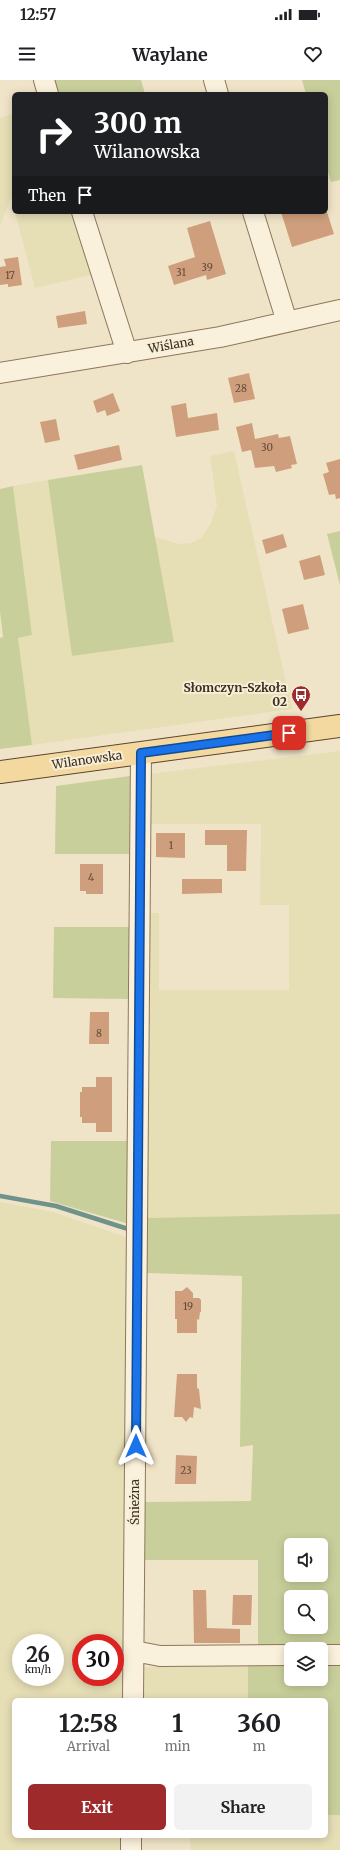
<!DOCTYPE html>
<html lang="en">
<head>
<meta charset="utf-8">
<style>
  :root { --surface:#fff; --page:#f2f2f2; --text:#202124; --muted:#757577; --accent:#9e2a2b }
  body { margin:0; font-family:Merriweather,serif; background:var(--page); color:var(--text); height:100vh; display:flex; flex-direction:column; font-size:15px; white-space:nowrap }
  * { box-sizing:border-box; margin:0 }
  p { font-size:13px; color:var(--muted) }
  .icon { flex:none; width:22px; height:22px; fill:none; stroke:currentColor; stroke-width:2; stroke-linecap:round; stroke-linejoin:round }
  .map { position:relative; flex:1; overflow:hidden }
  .panel { position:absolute; left:12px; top:1618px; width:316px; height:140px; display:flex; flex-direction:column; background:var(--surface); border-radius:6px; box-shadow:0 2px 10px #0003 }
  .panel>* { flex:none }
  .banner { position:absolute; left:12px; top:12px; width:316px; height:122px; border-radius:6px; box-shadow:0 2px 10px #0003; background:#202124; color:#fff; overflow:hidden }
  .buttons { position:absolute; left:284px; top:1458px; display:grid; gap:8px }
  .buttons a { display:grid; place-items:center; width:44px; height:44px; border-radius:6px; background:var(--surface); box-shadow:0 2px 10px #0003; font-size:20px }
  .speed { position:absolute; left:12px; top:1554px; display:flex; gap:8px; font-size:20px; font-weight:700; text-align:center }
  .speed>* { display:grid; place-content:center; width:52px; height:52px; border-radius:50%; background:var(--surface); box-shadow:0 2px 10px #0003; line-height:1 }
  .speed small { font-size:10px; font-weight:400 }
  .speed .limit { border:6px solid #d22; background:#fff; color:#111 }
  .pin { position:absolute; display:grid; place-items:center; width:34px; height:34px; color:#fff; margin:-17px; border-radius:8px; box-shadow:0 2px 6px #0006 }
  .me { position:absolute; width:44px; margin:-22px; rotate:0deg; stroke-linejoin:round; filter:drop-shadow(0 0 3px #0008) }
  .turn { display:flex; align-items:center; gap:14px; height:84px; padding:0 16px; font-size:18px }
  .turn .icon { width:52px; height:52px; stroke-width:2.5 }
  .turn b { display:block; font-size:28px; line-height:34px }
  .then { display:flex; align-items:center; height:38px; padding:0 16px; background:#0003; gap:8px; font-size:15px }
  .eta { display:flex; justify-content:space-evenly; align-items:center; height:68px; text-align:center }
  .eta b { font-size:24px; font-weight:700; line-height:28px }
  .cta { display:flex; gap:8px; margin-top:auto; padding:8px 16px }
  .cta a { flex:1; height:46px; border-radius:6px; background:var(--accent); color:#fff; font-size:16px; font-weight:700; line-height:46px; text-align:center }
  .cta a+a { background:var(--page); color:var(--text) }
  .status { display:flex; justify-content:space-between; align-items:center; height:28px; padding:0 20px; background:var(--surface); direction:ltr }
  .status svg { height:11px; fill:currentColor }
  header { display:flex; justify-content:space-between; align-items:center; height:52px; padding:0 16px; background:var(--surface); font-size:18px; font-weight:700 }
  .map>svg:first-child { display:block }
</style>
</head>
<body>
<div class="status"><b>12:57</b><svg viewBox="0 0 49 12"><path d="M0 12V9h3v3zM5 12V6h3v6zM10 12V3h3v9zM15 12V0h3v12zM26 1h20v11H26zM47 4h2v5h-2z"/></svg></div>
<header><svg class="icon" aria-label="menu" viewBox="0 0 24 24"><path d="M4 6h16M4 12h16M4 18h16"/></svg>Waylane<svg class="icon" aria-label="heart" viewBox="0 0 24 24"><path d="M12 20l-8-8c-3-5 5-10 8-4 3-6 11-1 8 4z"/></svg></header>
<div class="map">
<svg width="340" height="1770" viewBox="0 0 340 1770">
  <rect width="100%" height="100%" fill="#f0e4c8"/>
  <!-- farmland -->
  <path fill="#e6deb5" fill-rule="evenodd" d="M 14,34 L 14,129 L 11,117 L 0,146 L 0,38 Z
    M 15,132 L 73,132 L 91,195 L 35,208 Z
    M 234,371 L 292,629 L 32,665 L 18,558 L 32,555 L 13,406 L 48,400 L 72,576 L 174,562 L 155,457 L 179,464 L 191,463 L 201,458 L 211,443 L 217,426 L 210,376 Z
    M 340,671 L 340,1134 L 147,1138 L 148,833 L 159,833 L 159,910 L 289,910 L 289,825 L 260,825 L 261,744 L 149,744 L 148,694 Z
    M 0,1122 L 53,1132 L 129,1158 L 122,1620 L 14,1620 L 14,1756 L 120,1756 L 120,1770 L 0,1770 ZM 21,1563 L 55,1563 L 55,1597 L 21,1597 ZM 81,1563 L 115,1563 L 115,1597 L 81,1597 Z
    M 248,1584 L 248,1620 L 143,1620 L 144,1587 Z
    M 326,1735 L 340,1735 L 340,1770 L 191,1770 L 190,1756 L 326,1756 Z"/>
  <!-- green -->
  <path fill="#c9cf9b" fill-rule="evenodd" d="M 50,0 L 141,0 L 145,14 L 54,14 Z
    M 302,0 L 340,0 L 340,100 L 331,102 L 326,86 L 326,14 L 306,14 Z
    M 142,385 L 174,562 L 72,576 L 48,400 Z
    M 13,406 L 32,555 L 18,558 L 32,665 L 0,669 L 0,558 L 3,557 L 0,532 L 0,409 Z
    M 340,451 L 340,505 L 327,454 Z
    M 130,696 L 129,774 L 55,774 L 56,706 Z
    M 54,847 L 129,847 L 128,919 L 53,918 Z
    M 51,1061 L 130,1061 L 129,1144 L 50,1121 Z
    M 340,1134 L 340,1570 L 258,1570 L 258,1480 L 145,1480 L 144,1422 L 251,1421 L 253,1365 L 240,1367 L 242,1196 L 147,1193 L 147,1138 ZM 291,1465 L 321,1465 L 321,1495 L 291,1495 ZM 291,1517 L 321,1517 L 321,1547 L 291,1547 Z
    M 321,1581 L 340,1581 L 340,1735 L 326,1735 L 326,1620 L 248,1620 L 248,1584 L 291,1583 L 291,1599 L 321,1599 Z"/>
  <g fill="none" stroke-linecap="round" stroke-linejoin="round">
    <!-- stream -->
    <path stroke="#6f938a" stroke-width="4.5" d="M 0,1116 L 56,1126 L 128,1149"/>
  </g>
  <!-- building -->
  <path fill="#cf9f7d" d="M 281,132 L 327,132 L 334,154 L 292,167 Z
    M 210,141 L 226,194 L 207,200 L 206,195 L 174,205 L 168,186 L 195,177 L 187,148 Z
    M 18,177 L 22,205 L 8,207 L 8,204 L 0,205 L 0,187 L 6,186 L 4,179 Z
    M 85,231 L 87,244 L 58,248 L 56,236 Z
    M 249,293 L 255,319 L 234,323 L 228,298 Z
    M 113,313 L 120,331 L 107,336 L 105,330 L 97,333 L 93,321 Z
    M 186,323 L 188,338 L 217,333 L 219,350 L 176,357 L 171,326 Z
    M 56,339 L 60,360 L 45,363 L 40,342 Z
    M 252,343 L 255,359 L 278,354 L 279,358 L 290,356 L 297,384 L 291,385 L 292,388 L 276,392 L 274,386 L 255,388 L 251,370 L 242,372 L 236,347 Z
    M 119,365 L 122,380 L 78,390 L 74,375 Z
    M 340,379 L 340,418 L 336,419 L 335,414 L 329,415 L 323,394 L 329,392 L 326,383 Z
    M 283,454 L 287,467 L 266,474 L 262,460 Z
    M 320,475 L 325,495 L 304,500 L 299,481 Z
    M 303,524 L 309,549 L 288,554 L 282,529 Z
    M 205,750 L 247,750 L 246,791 L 227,791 L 227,765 L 205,765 Z
    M 156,753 L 185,753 L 185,778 L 156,777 Z
    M 80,784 L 103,784 L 103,814 L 86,814 L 86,811 L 80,811 Z
    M 182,799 L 222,799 L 222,813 L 182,814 Z
    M 90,932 L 109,932 L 109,964 L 89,964 Z
    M 96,997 L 112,997 L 112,1052 L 96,1052 L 96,1043 L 82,1043 L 82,1037 L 80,1037 L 80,1012 L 82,1012 L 82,1007 L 96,1007 Z
    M 187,1207 L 193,1213 L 193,1218 L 199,1218 L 201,1220 L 201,1232 L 200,1232 L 199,1240 L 197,1239 L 197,1253 L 177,1253 L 177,1239 L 175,1239 L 175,1211 L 182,1211 Z
    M 177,1294 L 197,1294 L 197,1308 L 199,1309 L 201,1329 L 194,1327 L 193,1338 L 190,1337 L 186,1342 L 182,1337 L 174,1337 Z
    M 176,1375 L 197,1376 L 196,1404 L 175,1404 Z
    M 193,1510 L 206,1510 L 207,1548 L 240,1549 L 240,1563 L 194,1563 Z
    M 233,1515 L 252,1515 L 251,1545 L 232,1545 Z"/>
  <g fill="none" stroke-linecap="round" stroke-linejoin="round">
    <defs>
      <path id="minor" d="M 44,0 L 48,14
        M 214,0 L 218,14
        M 82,132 L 127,273
        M 253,132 L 287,242
        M 0,293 L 220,257 L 340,230
        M 134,1571 L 160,1576 L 291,1575
        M 321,1575 L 340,1575
        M 133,1620 L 141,673
        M 131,1770 L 131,1756"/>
      <path id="major" d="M 0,692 L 340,646"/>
    </defs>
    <!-- minor casing -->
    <use href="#minor" stroke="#8d765c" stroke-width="22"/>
    <!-- major casing -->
    <use href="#major" stroke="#5b4430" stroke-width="24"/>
    <!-- minor -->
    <use href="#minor" stroke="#faf1dc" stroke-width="20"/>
    <!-- major -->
    <use href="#major" stroke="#f3d9a0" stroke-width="22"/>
  </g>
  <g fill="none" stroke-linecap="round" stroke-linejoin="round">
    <defs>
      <path id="route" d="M 136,1366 L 141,673 L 289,653"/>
    </defs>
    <!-- route casing -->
    <use href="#route" stroke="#114b97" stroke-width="10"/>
    <!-- route -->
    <use href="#route" stroke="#1a73e8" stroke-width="7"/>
  </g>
  <!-- icons -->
  <defs>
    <symbol id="bus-pin" viewBox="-11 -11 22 30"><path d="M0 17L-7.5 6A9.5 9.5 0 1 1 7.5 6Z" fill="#9e2a2b" stroke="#f7eed8"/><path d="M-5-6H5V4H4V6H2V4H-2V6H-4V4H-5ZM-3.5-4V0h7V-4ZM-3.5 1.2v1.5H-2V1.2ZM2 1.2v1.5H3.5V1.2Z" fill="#fff"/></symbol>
  </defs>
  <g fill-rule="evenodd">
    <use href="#bus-pin" x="290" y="604" width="22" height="30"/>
  </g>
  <g text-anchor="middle" stroke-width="4" stroke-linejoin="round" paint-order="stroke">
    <!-- number labels -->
    <g font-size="10" fill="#624a37">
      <text x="207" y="191">39</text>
      <text x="181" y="196">31</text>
      <text x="10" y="199">17</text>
      <text x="241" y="312">28</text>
      <text x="267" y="371">30</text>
      <text x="171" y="769">1</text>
      <text x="91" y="801">4</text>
      <text x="99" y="957">8</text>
      <text x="188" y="1230">19</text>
      <text x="186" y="1394">23</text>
    </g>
    <!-- street labels -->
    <g font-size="12" fill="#3d2e20" stroke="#f7eed8">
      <text transform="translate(171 265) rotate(-10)" y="4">Wiślana</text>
      <text transform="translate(87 680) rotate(-8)" y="4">Wilanowska</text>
      <text transform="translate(135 1422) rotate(-90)" y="4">Śnieżna</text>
    </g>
    <!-- poi labels -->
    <g font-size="12" font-weight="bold" fill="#3d2e20" stroke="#f7eed8" text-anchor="end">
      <text x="287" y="612">Słomczyn-Szkoła<tspan x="287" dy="14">02</tspan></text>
    </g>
  </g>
</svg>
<div class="buttons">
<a><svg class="icon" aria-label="sound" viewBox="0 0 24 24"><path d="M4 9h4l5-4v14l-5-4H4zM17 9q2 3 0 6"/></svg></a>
<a><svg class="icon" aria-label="search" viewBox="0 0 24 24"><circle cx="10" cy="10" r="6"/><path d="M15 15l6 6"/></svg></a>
<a><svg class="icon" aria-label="layers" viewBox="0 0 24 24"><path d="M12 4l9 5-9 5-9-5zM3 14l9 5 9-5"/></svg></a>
</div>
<div class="speed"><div>26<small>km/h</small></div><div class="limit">30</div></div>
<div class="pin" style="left:289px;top:653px;background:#d93025"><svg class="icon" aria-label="arrive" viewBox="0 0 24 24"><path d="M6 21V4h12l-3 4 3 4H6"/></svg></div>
<svg class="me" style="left:136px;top:1366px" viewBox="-20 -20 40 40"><path d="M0-17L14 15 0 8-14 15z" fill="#1a73e8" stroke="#fff" stroke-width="4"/></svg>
<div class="banner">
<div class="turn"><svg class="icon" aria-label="right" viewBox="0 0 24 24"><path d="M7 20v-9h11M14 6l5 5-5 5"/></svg><div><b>300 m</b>Wilanowska</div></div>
<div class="then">Then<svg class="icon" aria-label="arrive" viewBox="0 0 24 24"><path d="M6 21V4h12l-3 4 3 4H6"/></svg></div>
</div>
<section class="panel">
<div class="eta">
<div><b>12:58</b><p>Arrival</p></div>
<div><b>1</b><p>min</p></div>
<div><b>360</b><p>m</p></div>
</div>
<div class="cta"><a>Exit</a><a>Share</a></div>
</section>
</div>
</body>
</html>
